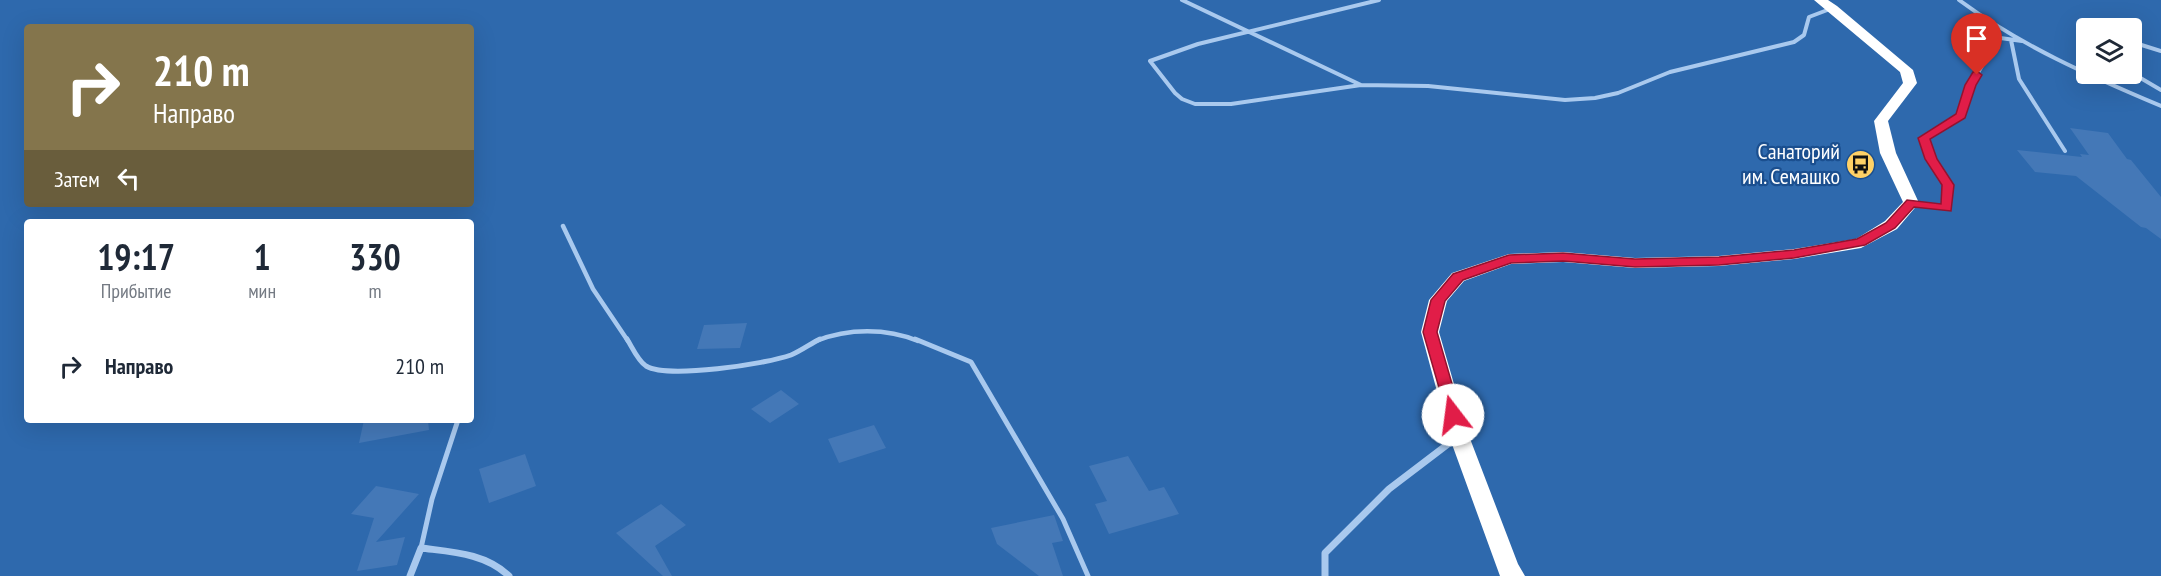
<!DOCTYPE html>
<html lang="ru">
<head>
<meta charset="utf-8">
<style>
  :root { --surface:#fff; --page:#f2f2f3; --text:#1f2937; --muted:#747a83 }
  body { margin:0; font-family:"PT Sans Narrow",sans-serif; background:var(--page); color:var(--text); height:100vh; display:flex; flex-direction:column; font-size:22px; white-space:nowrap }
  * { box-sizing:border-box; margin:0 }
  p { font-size:20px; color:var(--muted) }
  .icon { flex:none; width:33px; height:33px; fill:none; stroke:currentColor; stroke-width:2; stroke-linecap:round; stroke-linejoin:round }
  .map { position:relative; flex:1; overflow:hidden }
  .panel { position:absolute; left:24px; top:219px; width:450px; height:204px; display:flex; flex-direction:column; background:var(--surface); border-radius:6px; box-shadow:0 6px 24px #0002 }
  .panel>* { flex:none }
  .guide { position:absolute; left:24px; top:24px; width:450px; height:183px; border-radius:6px; box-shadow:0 6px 24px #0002; background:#84754c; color:#fff; overflow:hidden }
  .buttons { position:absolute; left:2076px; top:18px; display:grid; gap:12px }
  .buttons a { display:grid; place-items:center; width:66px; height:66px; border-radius:6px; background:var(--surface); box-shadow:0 6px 24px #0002; font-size:30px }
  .pin { position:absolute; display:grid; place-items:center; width:51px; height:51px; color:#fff; margin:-62px -26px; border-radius:50% 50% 50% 0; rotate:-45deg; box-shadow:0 0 6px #0007 }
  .pin .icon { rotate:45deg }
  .me { position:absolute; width:66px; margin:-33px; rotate:345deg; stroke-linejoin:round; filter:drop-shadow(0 0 4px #0008) }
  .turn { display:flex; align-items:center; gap:21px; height:126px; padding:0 30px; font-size:27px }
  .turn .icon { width:78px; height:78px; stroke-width:2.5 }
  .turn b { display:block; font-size:42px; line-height:51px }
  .then { display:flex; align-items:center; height:57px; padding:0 30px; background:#0003; gap:12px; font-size:22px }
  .eta { display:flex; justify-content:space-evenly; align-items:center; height:102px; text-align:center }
  .eta b { font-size:36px; font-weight:800; line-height:42px }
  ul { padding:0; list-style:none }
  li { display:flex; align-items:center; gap:18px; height:90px; padding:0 30px }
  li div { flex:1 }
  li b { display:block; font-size:22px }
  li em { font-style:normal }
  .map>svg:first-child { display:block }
</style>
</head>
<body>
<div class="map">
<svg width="2161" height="576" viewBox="0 0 2161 576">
  <rect width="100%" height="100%" fill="#1b4f8f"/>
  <!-- green -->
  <path fill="#2e69ad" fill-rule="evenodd" d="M 0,0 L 2161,0 L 2161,576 L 0,576 ZM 27,27 L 471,27 L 471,204 L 27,204 ZM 2086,28 L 2132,28 L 2132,74 L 2086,74 ZM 27,222 L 471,222 L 471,420 L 27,420 Z"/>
  <!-- building -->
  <path fill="#4478b7" d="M 2070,128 L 2108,133 L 2127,159 L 2131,160 L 2161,197 L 2161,239 L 2146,228 L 2141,227 L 2076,176 L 2035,172 L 2017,150 L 2082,157 L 2080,154 L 2089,155 Z
    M 747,323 L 740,348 L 697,349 L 704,325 Z
    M 781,390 L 799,404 L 770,423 L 751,409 Z
    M 364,420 L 428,420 L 429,430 L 359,443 Z
    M 874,425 L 886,448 L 839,463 L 828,439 Z
    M 525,454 L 536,486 L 489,503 L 479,469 Z
    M 1128,456 L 1149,491 L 1164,487 L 1179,514 L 1109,534 L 1095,504 L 1107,501 L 1089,466 Z
    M 376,486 L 419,494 L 376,542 L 405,537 L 397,565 L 357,571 L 374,518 L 351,514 Z
    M 661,504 L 686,525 L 655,546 L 672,576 L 663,576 L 616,533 Z
    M 1054,515 L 1063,541 L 1052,543 L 1063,576 L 1039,576 L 997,544 L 991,528 Z"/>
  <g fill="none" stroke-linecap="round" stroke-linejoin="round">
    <!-- lane-far2 -->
    <path stroke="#a9c9ee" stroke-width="4" d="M 1182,0 L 1361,85
      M 1379,0 L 1198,44 L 1150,61 L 1175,93 L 1182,99 L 1195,104 L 1231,104 L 1361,85 L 1428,86 L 1565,100 L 1595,98 L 1618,93 L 1670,72 L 1794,42 L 1804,35 L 1809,17 L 1830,9
      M 1959,0 C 2021,46 2090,76 2161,106
      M 2011,40 L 2019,79 L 2065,151
      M 2132,42 L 2161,51
      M 2132,73 L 2161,90
      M 1928,152 L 1923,138 L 1961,116 L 1971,85 L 1983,64 L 1980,42 L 1993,37 L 2022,41"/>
    <!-- lane-far1 -->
    <path stroke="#a9c9ee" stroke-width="4.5" d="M 1913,203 L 1947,208 L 1948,185 L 1928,151
      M 563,226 L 593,289 L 628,341
      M 816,341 C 848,328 887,328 918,341"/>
    <!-- lane -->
    <path stroke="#a9c9ee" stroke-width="5" d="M 627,339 C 632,347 638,361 646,366 C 668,379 766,364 791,355 C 801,351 810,344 820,339
      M 915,339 L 971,362 L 1063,519 L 1088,576
      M 421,548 L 432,499 L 458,420"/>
    <!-- street -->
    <path stroke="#a9c9ee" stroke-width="7" d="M 410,576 L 421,548 C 452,552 485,553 509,576
      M 1325,576 L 1325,553 L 1389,489 L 1456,438"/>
    <!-- highway -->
    <path fill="#fff" fill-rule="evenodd" d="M 1814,0 L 1828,0 L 1837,6 L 1913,70 L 1917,83 L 1888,121 L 1896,153 L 1919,203 L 1897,229 L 1861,248 L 1794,259 L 1719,266 L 1635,268 L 1563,262 L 1511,264 L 1464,281 L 1447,301 L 1439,332 L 1469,436 L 1518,564 L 1525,576 L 1500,576 L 1449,436 L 1421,332 L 1429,300 L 1452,273 L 1509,254 L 1563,252 L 1635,258 L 1719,256 L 1794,249 L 1856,239 L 1885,221 L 1903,202 L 1880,153 L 1874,121 L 1903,83 L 1900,72 Z"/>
  </g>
  <!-- route -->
  <path fill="#e11d48" stroke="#92132f" stroke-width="1.5" d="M 1977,71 L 1982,75 L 1976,85 L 1965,118 L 1930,139 L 1937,159 L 1954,185 L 1951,211 L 1914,207 L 1895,228 L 1865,245 L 1794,258 L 1719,265 L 1635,267 L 1563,261 L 1511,263 L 1463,280 L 1445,301 L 1437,332 L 1461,415 L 1459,419 L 1448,419 L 1423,332 L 1431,300 L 1453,274 L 1509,255 L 1563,253 L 1635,259 L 1719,257 L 1794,250 L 1857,239 L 1886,223 L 1907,200 L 1941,204 L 1942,185 L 1925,159 L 1918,138 L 1956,114 L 1965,85 L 1973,72 Z"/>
  <!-- icons -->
  <defs>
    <symbol id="bus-disc" viewBox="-11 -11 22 22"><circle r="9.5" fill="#ffd166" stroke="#1b4f8f"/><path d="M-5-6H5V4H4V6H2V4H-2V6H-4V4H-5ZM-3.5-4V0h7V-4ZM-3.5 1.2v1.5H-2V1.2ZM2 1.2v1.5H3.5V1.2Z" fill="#111"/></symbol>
  </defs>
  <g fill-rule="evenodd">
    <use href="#bus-disc" x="1844" y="148" width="33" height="33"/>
  </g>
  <g text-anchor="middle" stroke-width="4.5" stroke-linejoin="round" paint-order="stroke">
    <!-- poi labels -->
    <g font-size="22" fill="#fff" stroke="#1b4f8f" text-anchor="end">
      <text x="1840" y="159">Санаторий<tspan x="1840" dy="25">им. Семашко</tspan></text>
    </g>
  </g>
</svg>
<div class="buttons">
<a><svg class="icon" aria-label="layers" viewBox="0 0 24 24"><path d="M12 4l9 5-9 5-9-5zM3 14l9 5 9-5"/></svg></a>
</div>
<div class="pin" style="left:1977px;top:75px;background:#d93025"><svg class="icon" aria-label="arrive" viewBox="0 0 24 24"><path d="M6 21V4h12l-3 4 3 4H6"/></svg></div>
<svg class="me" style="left:1453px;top:415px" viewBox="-20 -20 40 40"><circle r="19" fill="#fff"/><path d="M0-13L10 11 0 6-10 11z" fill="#e11d48"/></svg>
<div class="guide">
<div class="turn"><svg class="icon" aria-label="right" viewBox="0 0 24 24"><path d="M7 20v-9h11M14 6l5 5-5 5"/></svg><div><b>210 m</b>Направо</div></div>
<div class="then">Затем<svg class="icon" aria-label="left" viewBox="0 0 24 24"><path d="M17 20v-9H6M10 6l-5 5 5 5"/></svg></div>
</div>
<section class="panel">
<div class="eta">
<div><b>19:17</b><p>Прибытие</p></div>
<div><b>1</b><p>мин</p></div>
<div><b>330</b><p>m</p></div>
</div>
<ul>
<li><svg class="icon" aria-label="right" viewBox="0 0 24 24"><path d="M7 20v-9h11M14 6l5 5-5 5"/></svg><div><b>Направо</b></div><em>210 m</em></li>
</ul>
</section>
</div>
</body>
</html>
